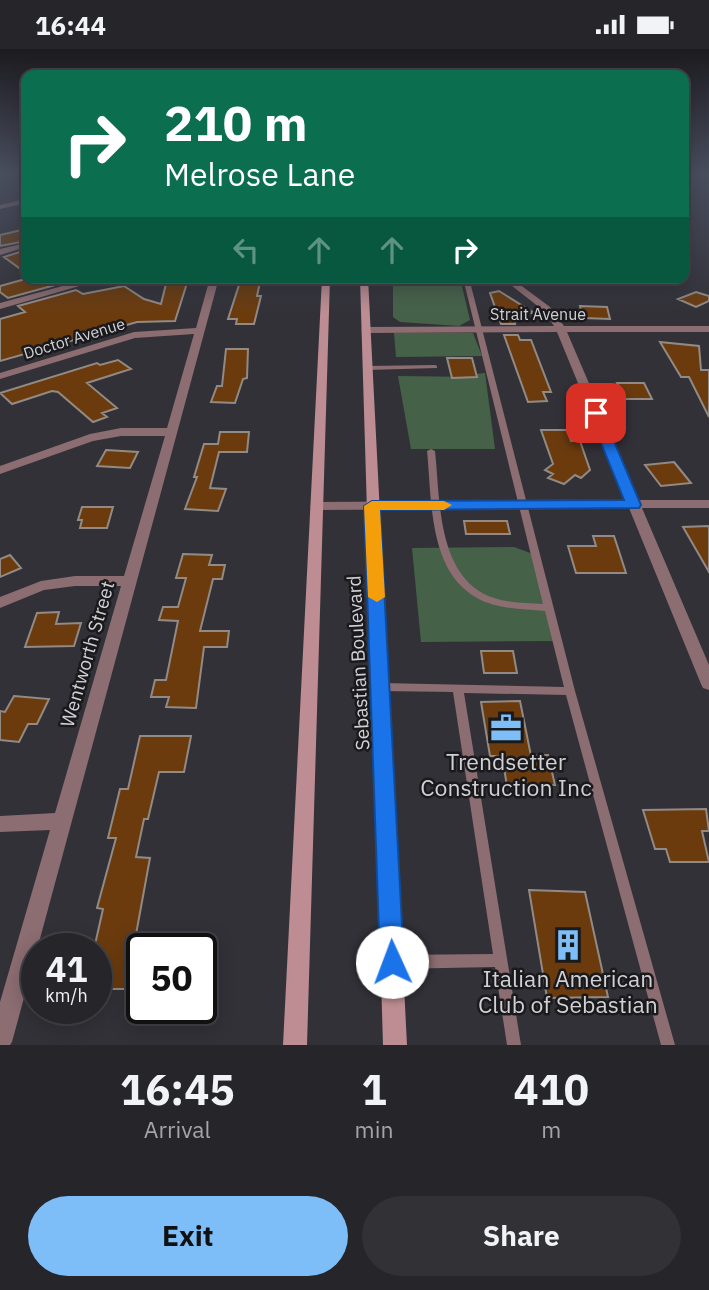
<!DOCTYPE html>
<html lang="en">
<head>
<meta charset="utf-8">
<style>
  :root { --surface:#26252a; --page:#323136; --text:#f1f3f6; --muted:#a4a5a8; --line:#424247; --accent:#7dbef9 }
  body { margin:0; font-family:"IBM Plex Sans",sans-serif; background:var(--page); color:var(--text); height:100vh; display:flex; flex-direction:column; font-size:26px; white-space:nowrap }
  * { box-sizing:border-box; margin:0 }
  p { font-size:23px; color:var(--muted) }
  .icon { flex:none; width:38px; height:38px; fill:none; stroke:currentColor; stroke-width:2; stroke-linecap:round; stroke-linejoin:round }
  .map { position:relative; height:996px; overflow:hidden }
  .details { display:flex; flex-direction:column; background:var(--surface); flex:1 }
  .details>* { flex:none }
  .hud { position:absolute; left:21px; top:21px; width:668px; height:214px; border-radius:14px; box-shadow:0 4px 18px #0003,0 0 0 2px var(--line); background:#0b6e4f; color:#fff; overflow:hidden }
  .speed { position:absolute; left:21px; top:884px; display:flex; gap:14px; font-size:35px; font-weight:700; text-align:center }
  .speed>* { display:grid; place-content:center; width:91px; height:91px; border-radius:50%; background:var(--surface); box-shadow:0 4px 18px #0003,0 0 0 2px var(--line); line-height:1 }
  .speed small { font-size:18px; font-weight:400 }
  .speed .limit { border:4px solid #111; border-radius:10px; background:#fff; color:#111 }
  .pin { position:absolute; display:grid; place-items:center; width:60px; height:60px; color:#fff; margin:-30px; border-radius:14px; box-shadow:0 4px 10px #0006 }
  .me { position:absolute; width:77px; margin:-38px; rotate:358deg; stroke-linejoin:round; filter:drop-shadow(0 0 5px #0008) }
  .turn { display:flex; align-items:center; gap:24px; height:147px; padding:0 28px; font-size:32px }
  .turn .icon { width:91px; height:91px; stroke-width:2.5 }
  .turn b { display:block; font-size:49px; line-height:60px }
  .lanes { display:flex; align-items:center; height:66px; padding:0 28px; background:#0003; justify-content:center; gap:35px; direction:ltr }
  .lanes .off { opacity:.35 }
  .eta { display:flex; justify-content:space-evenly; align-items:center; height:119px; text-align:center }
  .eta b { font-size:42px; font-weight:700; line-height:49px }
  .action { display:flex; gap:14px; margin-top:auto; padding:14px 28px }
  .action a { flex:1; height:80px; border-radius:42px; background:var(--accent); color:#111; font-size:28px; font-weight:700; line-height:80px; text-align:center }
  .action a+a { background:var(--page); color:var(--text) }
  .status { display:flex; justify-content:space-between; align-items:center; height:49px; padding:0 35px; background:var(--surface); direction:ltr }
  .status svg { height:19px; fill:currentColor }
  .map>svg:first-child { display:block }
</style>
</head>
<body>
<div class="status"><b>16:44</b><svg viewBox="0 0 49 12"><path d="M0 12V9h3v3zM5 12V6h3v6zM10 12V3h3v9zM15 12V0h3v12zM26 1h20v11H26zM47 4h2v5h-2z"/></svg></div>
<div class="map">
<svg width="709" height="996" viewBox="0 0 709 996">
  <rect width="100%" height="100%" fill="#323138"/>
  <!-- green -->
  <path fill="#456248" d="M 393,229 L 460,229 L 470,271 L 459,277 L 400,273 L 393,268 Z
    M 394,284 L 473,284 L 482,307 L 396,308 Z
    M 485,324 L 495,400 L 411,400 L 398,327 L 476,328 L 476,325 Z
    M 514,498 L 533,505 L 554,592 L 421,593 L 412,499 Z"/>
  <!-- building -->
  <path fill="#6b3b0e" stroke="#928a84" stroke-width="2" d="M 26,180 L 26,192 L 0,197 L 0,186 Z
    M 26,201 L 26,224 L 4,208 Z
    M 29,229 L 60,229 L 66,233 L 8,249 L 0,243 L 0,237 Z
    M 167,231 L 188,231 L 175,272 L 137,273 L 0,312 L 0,270 L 25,263 L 18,257 L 76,241 L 83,245 L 124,237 L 144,250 L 161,255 Z
    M 240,233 L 260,233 L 257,247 L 261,247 L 254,275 L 236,275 L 237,270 L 228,270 Z
    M 499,242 L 534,264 L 512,264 L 515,275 L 501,275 L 490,244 Z
    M 696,243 L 709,247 L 709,252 L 696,258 L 678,250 Z
    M 580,257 L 607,258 L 610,270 L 583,269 Z
    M 504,286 L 518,286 L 520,291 L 531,291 L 551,343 L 543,343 L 547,352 L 528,353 Z
    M 660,293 L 699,297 L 701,321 L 709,321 L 709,368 L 689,328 L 681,328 Z
    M 226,300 L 248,300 L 247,329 L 243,330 L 235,354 L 211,353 L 217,337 L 222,337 Z
    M 447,309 L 472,309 L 477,328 L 452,329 Z
    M 118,311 L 131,320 L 87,334 L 117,359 L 102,364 L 107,368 L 93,373 L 58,343 L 52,342 L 12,355 L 0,344 L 97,314 L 100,316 Z
    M 617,334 L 644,334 L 652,350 L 625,350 Z
    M 541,381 L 567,381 L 571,392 L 580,392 L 590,421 L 581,429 L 575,426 L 564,435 L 548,429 L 553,425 L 545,421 L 553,415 Z
    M 220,383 L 249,383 L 247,403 L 219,403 L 210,439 L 226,440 L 218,462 L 185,460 L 197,428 L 194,428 L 204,395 L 218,395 Z
    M 106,401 L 138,403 L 130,419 L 97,417 Z
    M 674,413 L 691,434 L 661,437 L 645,416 Z
    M 82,458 L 113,458 L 107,479 L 80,479 L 82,471 L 78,471 Z
    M 464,472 L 507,472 L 510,485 L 466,485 Z
    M 709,477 L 709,523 L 683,478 Z
    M 593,487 L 614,487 L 626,524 L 576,524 L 568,497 L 596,497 Z
    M 183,505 L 212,506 L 209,516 L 225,516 L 222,530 L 213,530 L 200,582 L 229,582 L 227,598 L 204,598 L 196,659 L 166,658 L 169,648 L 151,648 L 155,631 L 166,631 L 178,572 L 159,571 L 163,558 L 178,558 L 186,529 L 176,529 Z
    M 10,506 L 21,519 L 0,528 L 0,510 Z
    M 59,563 L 56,575 L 81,574 L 74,597 L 25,598 L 37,564 Z
    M 481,602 L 513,602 L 517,624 L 484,624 Z
    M 14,647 L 49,650 L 37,675 L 28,675 L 19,693 L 0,691 L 0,662 L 5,663 Z
    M 520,652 L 531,707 L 548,706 L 555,736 L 507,737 L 502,707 L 490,707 L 481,653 Z
    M 140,687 L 191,687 L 184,723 L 159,723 L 148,770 L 144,770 L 136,808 L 150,809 L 126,940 L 96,940 L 94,900 L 103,860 L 97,859 L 116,789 L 108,789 L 120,740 L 128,740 Z
    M 706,760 L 709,782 L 702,782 L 709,813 L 670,813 L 666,800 L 655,800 L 643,761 Z
    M 529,841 L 585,843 L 608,948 L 547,949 Z"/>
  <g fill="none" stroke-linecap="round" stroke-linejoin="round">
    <!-- lane -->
    <path fill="#8c6d71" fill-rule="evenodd" d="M 463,229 L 469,229 L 575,642 L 675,996 L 661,996 L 566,646 L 464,644 L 521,996 L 507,996 L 495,918 L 394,920 L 389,918 L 387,913 L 389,908 L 394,906 L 493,905 L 453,643 L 381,642 L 377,641 L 376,638 L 377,635 L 381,634 L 564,638 L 545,562 C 523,560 496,560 477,549 C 428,522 432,450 427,402 L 431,400 L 435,402 C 440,448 437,520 484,545 C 502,554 524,554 543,555 Z
      M 435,316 L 437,317 L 437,319 L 367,321 L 364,319 L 367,317 Z"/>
    <!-- street -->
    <path fill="#8c6d71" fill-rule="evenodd" d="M 26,150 L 26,154 L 0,160 L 0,156 Z
      M 26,194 L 26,198 L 0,206 L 0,200 Z
      M 92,229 L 107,229 L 0,260 L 0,254 Z
      M 210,229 L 219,229 L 12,993 L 10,996 L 0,996 L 0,953 L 50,781 L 0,783 L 0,767 L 55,764 L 121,537 L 75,537 L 44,541 L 0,559 L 0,548 L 41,532 L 75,527 L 124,527 L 165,387 L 121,387 L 93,392 L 0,425 L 0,417 L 90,385 L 121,379 L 167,379 L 194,285 L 135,289 L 0,330 L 0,324 L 134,283 L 196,279 Z
      M 502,229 L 511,229 L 550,258 L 564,277 L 709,277 L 709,283 L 567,283 L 639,451 L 709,451 L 709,459 L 642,459 L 709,616 L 709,641 L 703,639 L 701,635 L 629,459 L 317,461 L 310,457 L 317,453 L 626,451 L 557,283 L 366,284 L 361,281 L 366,278 L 554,277 L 544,262 Z"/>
    <!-- secondary -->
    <path fill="#bd8d93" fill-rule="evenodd" d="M 322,229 L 330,229 L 307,996 L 283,996 Z
      M 360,229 L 368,229 L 407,996 L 383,996 Z"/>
  </g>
  <!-- sky -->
  <linearGradient id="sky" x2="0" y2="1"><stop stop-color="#1c1b1f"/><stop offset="0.47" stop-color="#494e5e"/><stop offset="1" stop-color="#494e5e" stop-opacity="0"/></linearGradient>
  <rect width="709" height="264" fill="url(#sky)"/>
  <!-- route -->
  <path fill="#1a73e8" stroke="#114b97" stroke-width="2" d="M 591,361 L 602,364 L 641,456 L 639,459 L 380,461 L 404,913 L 401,922 L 392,925 L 383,922 L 380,913 L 364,457 L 372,452 L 624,451 L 589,364 Z"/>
  <!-- slow -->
  <path fill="#f59e0b" d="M 372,452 L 444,452 L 452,456 L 444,461 L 380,461 L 385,548 L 377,553 L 368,548 L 364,457 Z"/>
  <!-- icons -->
  <defs>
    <symbol id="office-bare" viewBox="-9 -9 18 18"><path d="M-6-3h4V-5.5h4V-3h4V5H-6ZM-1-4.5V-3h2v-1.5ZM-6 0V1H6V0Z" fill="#7dbef9" stroke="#1a1a1d" stroke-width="2.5" paint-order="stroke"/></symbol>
    <symbol id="building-bare" viewBox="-9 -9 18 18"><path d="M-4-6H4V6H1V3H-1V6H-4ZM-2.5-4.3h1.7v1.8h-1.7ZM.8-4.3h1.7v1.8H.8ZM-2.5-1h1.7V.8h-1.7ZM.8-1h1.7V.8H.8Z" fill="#7dbef9" stroke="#1a1a1d" stroke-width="2.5" paint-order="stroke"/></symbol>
  </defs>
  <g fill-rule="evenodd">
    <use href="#office-bare" x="484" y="657" width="44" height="44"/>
    <use href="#building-bare" x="546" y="874" width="44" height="44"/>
  </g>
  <g text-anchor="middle" stroke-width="5" stroke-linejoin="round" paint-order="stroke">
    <!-- far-street labels -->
    <g font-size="16" fill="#d1d0d5" stroke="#1a1a1d">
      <text x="538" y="271">Strait Avenue</text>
      <text transform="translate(74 289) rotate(-17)" y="6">Doctor Avenue</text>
    </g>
    <!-- street labels -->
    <g font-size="19" fill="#d1d0d5" stroke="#1a1a1d">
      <text transform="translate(87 605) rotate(-74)" y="7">Wentworth Street</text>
      <text transform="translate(358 614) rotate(-93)" y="7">Sebastian Boulevard</text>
    </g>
    <!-- near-poi labels -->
    <g font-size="23" fill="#d1d0d5" stroke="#1a1a1d">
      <text x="506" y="721">Trendsetter<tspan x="506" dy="26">Construction Inc</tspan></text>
      <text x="568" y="938">Italian American<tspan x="568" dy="26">Club of Sebastian</tspan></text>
    </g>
  </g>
</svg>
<div class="speed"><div>41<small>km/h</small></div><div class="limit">50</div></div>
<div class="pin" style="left:596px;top:364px;background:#d93025"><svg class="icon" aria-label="arrive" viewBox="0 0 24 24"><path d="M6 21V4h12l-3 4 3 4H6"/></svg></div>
<svg class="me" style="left:392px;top:913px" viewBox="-20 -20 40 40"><circle r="19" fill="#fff"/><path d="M0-13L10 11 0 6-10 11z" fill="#1a73e8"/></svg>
<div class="hud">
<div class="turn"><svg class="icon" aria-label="right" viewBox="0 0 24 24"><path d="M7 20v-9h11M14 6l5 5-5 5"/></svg><div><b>210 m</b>Melrose Lane</div></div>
<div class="lanes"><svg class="icon off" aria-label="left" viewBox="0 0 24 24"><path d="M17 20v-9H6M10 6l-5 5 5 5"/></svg><svg class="icon off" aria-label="ahead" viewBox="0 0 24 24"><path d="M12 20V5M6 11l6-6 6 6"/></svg><svg class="icon off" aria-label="ahead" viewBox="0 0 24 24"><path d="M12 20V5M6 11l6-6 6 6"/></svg><svg class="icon" aria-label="right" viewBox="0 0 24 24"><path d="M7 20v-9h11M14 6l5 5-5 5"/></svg></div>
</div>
</div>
<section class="details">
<div class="eta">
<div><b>16:45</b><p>Arrival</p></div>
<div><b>1</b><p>min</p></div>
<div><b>410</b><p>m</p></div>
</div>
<div class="action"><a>Exit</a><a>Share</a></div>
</section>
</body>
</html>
